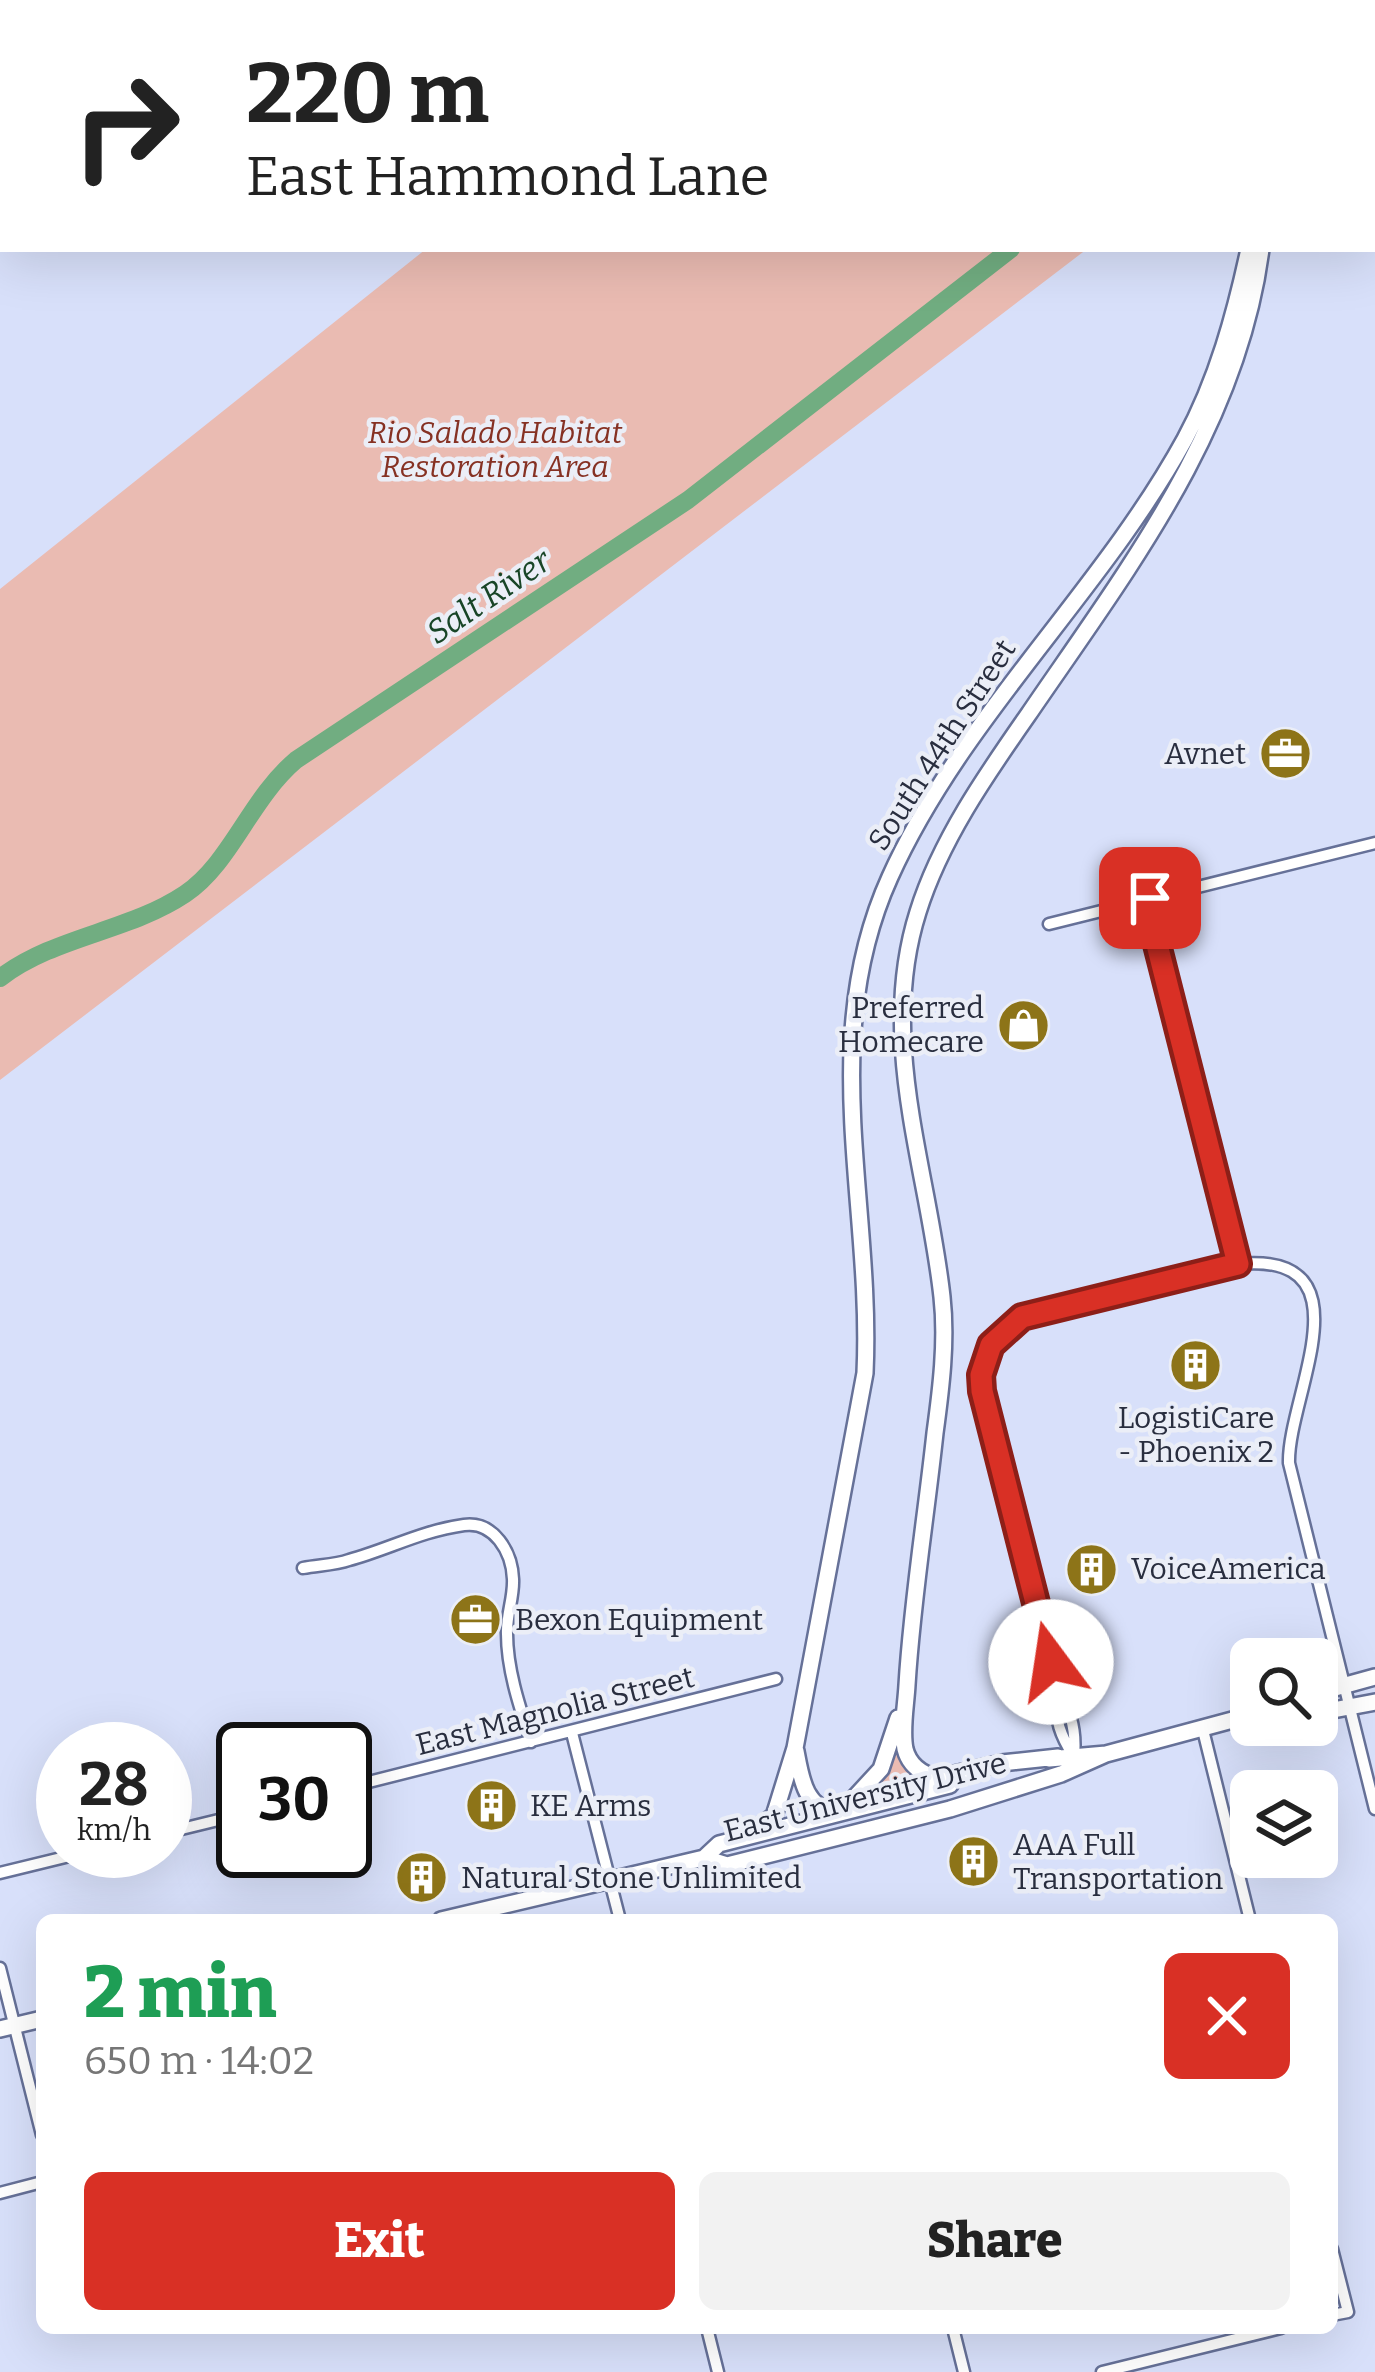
<!DOCTYPE html>
<html lang="en">
<head>
<meta charset="utf-8">
<style>
  :root { --surface:#fff; --page:#f2f2f2; --text:#222; --muted:#767676; --accent:#d93025 }
  body { margin:0; font-family:Bitter,serif; background:var(--page); color:var(--text); height:100vh; display:flex; flex-direction:column; font-size:45px; white-space:nowrap }
  * { box-sizing:border-box; margin:0 }
  p { font-size:39px; color:var(--muted) }
  .icon { flex:none; width:66px; height:66px; fill:none; stroke:currentColor; stroke-width:2; stroke-linecap:round; stroke-linejoin:round }
  .map { position:relative; flex:1; overflow:hidden }
  .drawer { position:absolute; left:36px; top:1914px; width:1302px; height:420px; display:flex; flex-direction:column; background:var(--surface); border-radius:18px; box-shadow:0 12px 48px #0002 }
  .drawer>* { flex:none }
  .guide { position:absolute; left:0px; top:0px; width:1377px; height:252px; box-shadow:0 12px 48px #0002; background:#fff; color:var(--text); overflow:hidden }
  .tools { position:absolute; left:1230px; top:1638px; display:grid; gap:24px }
  .tools a { display:grid; place-items:center; width:108px; height:108px; border-radius:18px; background:var(--surface); box-shadow:0 12px 48px #0002; font-size:60px }
  .speed { position:absolute; left:36px; top:1722px; display:flex; gap:24px; font-size:60px; font-weight:700; text-align:center }
  .speed>* { display:grid; place-content:center; width:156px; height:156px; border-radius:50%; background:var(--surface); box-shadow:0 12px 48px #0002; line-height:1 }
  .speed small { font-size:30px; font-weight:400 }
  .speed .limit { border:6px solid #111; border-radius:18px; background:#fff; color:#111 }
  .pin { position:absolute; display:grid; place-items:center; width:102px; height:102px; color:#fff; margin:-51px; border-radius:24px; box-shadow:0 6px 18px #0006 }
  .me { position:absolute; width:132px; margin:-66px; rotate:346deg; stroke-linejoin:round; filter:drop-shadow(0 0 9px #0008) }
  .turn { display:flex; align-items:center; gap:42px; height:252px; padding:0 48px; font-size:54px }
  .turn .icon { width:156px; height:156px; stroke-width:2.5 }
  .turn b { display:block; font-size:84px; line-height:102px }
  .round { display:grid; place-items:center; flex:none; width:126px; height:126px; border-radius:18px; background:var(--page) }
  .summary { display:flex; align-items:center; justify-content:space-between; height:204px; padding:0 48px }
  h1 { font-size:72px; font-weight:800; line-height:90px; color:#1e9e55 }
  .primary-button { display:flex; gap:24px; margin-top:auto; padding:24px 48px }
  .primary-button a { flex:1; height:138px; border-radius:18px; background:var(--accent); color:#fff; font-size:48px; font-weight:800; line-height:138px; text-align:center }
  .primary-button a+a { background:var(--page); color:var(--text) }
  .map>svg:first-child { display:block }
</style>
</head>
<body>
<div class="map">
<svg width="1375" height="2372" viewBox="0 0 1375 2372">
  <rect width="100%" height="100%" fill="#d8e0fa"/>
  <!-- green -->
  <path fill="#eabbb2" d="M 737,0 L 1375,0 L 1375,19 L 1374,3 L 734,3 Z
    M 426,249 L 1087,249 L 0,1080 L 0,589 Z
    M 898,1752 L 920,1778 L 876,1791 Z"/>
  <g fill="none" stroke-linecap="round" stroke-linejoin="round">
    <!-- river -->
    <path stroke="#71ad81" stroke-width="18" d="M 1219,3 L 1221,0
      M 0,978 C 55,936 128,932 185,894 C 231,863 250,799 296,760 L 688,500 L 1011,249"/>
    <defs>
      <path id="street" d="M 6,0 L 7,3
        M 29,0 L 30,3
        M 1150,899 L 1148,909 L 1238,1264
        M 1049,924 L 1375,843
        M 303,1568 C 318,1565 335,1565 349,1560 C 389,1549 421,1531 464,1525 C 494,1521 512,1552 513,1579 C 514,1597 506,1616 507,1634 C 507,1670 520,1708 531,1742
        M 1059,1694 C 1052,1717 1062,1738 1074,1757
        M 1203,1730 L 1250,1920
        M 572,1733 L 620,1920
        M 1074,1756 C 1076,1734 1072,1712 1059,1694 L 983,1392 C 979,1360 993,1332 1022,1317 L 1238,1264 C 1373,1251 1287,1397 1289,1463 L 1375,1809
        M 345,1788 L 776,1679
        M 165,1833 L 243,1814
        M 0,1873 L 90,1851
        M 0,1968 L 42,2135
        M 0,2193 L 42,2182
        M 1332,2249 L 1348,2312 L 1332,2315
        M 707,2328 L 718,2372
        M 953,2328 L 964,2372
        M 1102,2372 L 1281,2328"/>
      <path id="primary" d="M 1231,0 L 1232,3
        M 1245,0 L 1246,3
        M 1317,1693 L 1375,1677
        M 1317,1713 L 1375,1702
        M 796,1751 C 801,1778 805,1809 837,1813
        M 1058,1757 L 1002,1763 L 937,1778 C 922,1774 909,1765 905,1749 C 901,1730 906,1705 907,1685 C 912,1601 926,1517 935,1433 C 941,1389 947,1341 942,1297 C 928,1168 877,1041 918,912 C 940,841 986,775 1028,715 C 1127,570 1238,428 1261,249
        M 1049,1759 L 1106,1754
        M 845,1808 L 881,1769 L 898,1718
        M 742,1838 L 774,1816 L 795,1748 L 865,1373 C 873,1204 816,1040 890,877 C 962,717 1102,591 1185,439 C 1217,380 1235,314 1249,249
        M 704,1858 L 727,1865 L 950,1809 L 1061,1774 L 1106,1754 L 1251,1715
        M 441,1920 L 704,1858 L 719,1844 L 950,1785
        M 0,2029 L 42,2019"/>
      <path id="highway" d="M 1344,0 L 1345,3
        M 1374,0 L 1375,4
        M 1374,92 L 1375,95"/>
    </defs>
    <!-- street casing -->
    <use href="#street" stroke="#667198" stroke-width="15"/>
    <!-- primary casing -->
    <use href="#primary" stroke="#667198" stroke-width="20"/>
    <!-- highway casing -->
    <use href="#highway" stroke="#667198" stroke-width="22"/>
    <!-- street -->
    <use href="#street" stroke="#fff" stroke-width="10"/>
    <!-- primary -->
    <use href="#primary" stroke="#fff" stroke-width="15"/>
    <!-- highway -->
    <use href="#highway" stroke="#fff" stroke-width="18"/>
  </g>
  <g fill="none" stroke-linecap="round" stroke-linejoin="round">
    <defs>
      <path id="route" d="M 1051,1662 L 982,1391 L 981,1375 L 991,1345 L 1022,1317 L 1238,1264 L 1148,909 L 1150,898"/>
    </defs>
    <!-- route casing -->
    <use href="#route" stroke="#8d1f18" stroke-width="30"/>
    <!-- route -->
    <use href="#route" stroke="#d93025" stroke-width="21"/>
  </g>
  <!-- icons -->
  <defs>
    <symbol id="office-disc" viewBox="-11 -11 22 22"><circle r="9.5" fill="#8d7418" stroke="#ebeef7"/><path d="M-6-3h4V-5.5h4V-3h4V5H-6ZM-1-4.5V-3h2v-1.5ZM-6 0V1H6V0Z" fill="#fff"/></symbol>
    <symbol id="shop-disc" viewBox="-11 -11 22 22"><circle r="9.5" fill="#8d7418" stroke="#ebeef7"/><path d="M-5-2.5h2.3a2.7 3.5 0 0 1 5.4 0H5L5.5 6h-11ZM-1.5-2.5h3a1.5 2.3 0 0 0-3 0Z" fill="#fff"/></symbol>
    <symbol id="building-disc" viewBox="-11 -11 22 22"><circle r="9.5" fill="#8d7418" stroke="#ebeef7"/><path d="M-4-6H4V6H1V3H-1V6H-4ZM-2.5-4.3h1.7v1.8h-1.7ZM.8-4.3h1.7v1.8H.8ZM-2.5-1h1.7V.8h-1.7ZM.8-1h1.7V.8H.8Z" fill="#fff"/></symbol>
  </defs>
  <g fill-rule="evenodd">
    <use href="#office-disc" x="1256" y="724" width="59" height="59"/>
    <use href="#shop-disc" x="994" y="996" width="59" height="59"/>
    <use href="#building-disc" x="1166" y="1336" width="59" height="59"/>
    <use href="#building-disc" x="1062" y="1540" width="59" height="59"/>
    <use href="#office-disc" x="446" y="1590" width="59" height="59"/>
    <use href="#building-disc" x="462" y="1776" width="59" height="59"/>
    <use href="#building-disc" x="944" y="1832" width="59" height="59"/>
    <use href="#building-disc" x="392" y="1848" width="59" height="59"/>
  </g>
  <g text-anchor="middle" stroke-width="9" stroke-linejoin="round" paint-order="stroke">
    <!-- park labels -->
    <g font-size="30" font-style="italic" fill="#863123" stroke="#ebeef7">
      <text x="495" y="443">Rio Salado Habitat<tspan x="495" dy="34">Restoration Area</tspan></text>
    </g>
    <!-- street labels -->
    <g font-size="30" fill="#292e3f" stroke="#ebeef7">
      <text transform="translate(942 745) rotate(-57)" y="10">South 44th Street</text>
      <text transform="translate(555 1711) rotate(-14)" y="10">East Magnolia Street</text>
      <text transform="translate(865 1797) rotate(-14)" y="10">East University Drive</text>
    </g>
    <!-- poi labels -->
    <g font-size="30" fill="#292e3f" stroke="#ebeef7" text-anchor="start">
      <text x="1246" y="764" text-anchor="end">Avnet</text>
      <text x="984" y="1018" text-anchor="end">Preferred<tspan x="984" dy="34">Homecare</tspan></text>
      <text x="1196" y="1428" text-anchor="middle">LogistiCare<tspan x="1196" dy="34">- Phoenix 2</tspan></text>
      <text x="1131" y="1579">VoiceAmerica</text>
      <text x="515" y="1630">Bexon Equipment</text>
      <text x="530" y="1816">KE Arms</text>
      <text x="1013" y="1855">AAA Full<tspan x="1013" dy="34">Transportation</tspan></text>
      <text x="461" y="1888">Natural Stone Unlimited</text>
    </g>
    <!-- water labels -->
    <g font-size="33" font-style="italic" fill="#184527" stroke="#ebeef7">
      <text transform="translate(488 596) rotate(-34)" y="12">Salt River</text>
    </g>
  </g>
</svg>
<div class="tools">
<a><svg class="icon" aria-label="search" viewBox="0 0 24 24"><circle cx="10" cy="10" r="6"/><path d="M15 15l6 6"/></svg></a>
<a><svg class="icon" aria-label="layers" viewBox="0 0 24 24"><path d="M12 4l9 5-9 5-9-5zM3 14l9 5 9-5"/></svg></a>
</div>
<div class="speed"><div>28<small>km/h</small></div><div class="limit">30</div></div>
<div class="pin" style="left:1150px;top:898px;background:#d93025"><svg class="icon" aria-label="arrive" viewBox="0 0 24 24"><path d="M6 21V4h12l-3 4 3 4H6"/></svg></div>
<svg class="me" style="left:1051px;top:1662px" viewBox="-20 -20 40 40"><circle r="19" fill="#fff"/><path d="M0-13L10 11 0 6-10 11z" fill="#d93025"/></svg>
<div class="guide">
<div class="turn"><svg class="icon" aria-label="right" viewBox="0 0 24 24"><path d="M7 20v-9h11M14 6l5 5-5 5"/></svg><div><b>220 m</b>East Hammond Lane</div></div>
</div>
<section class="drawer">
<div class="summary"><div><h1>2 min</h1><p>650 m · 14:02</p></div><a class="round" style="background:#d93025;color:#fff"><svg class="icon" aria-label="close" viewBox="0 0 24 24"><path d="M6 6l12 12M18 6L6 18"/></svg></a></div>
<div class="primary-button"><a>Exit</a><a>Share</a></div>
</section>
</div>
</body>
</html>
